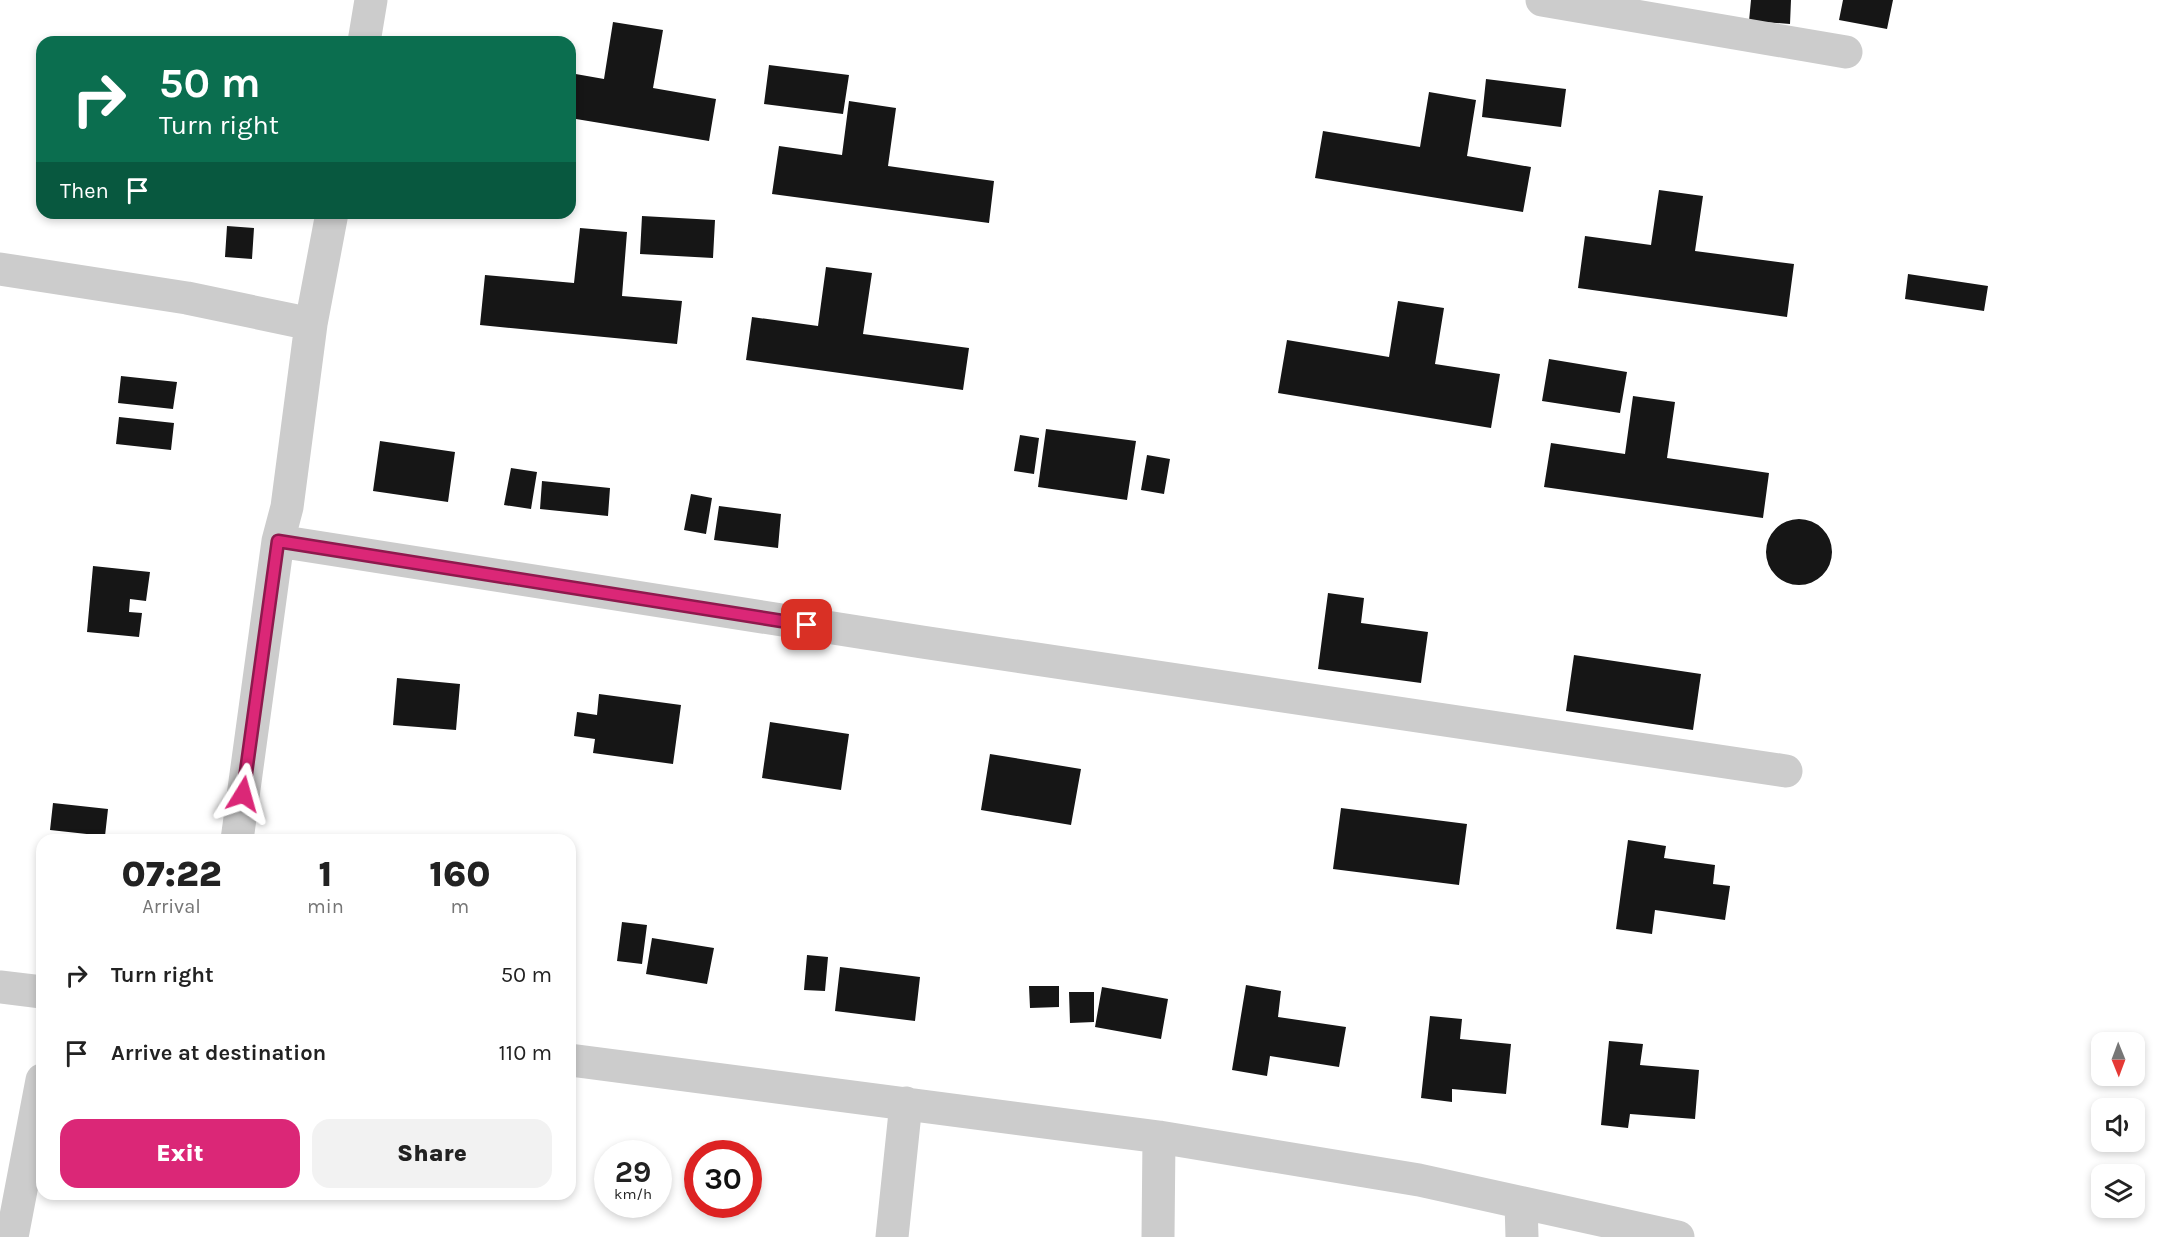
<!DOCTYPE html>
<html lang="en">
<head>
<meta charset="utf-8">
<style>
  :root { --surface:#fff; --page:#f2f2f2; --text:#222; --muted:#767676; --accent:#db2777 }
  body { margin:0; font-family:Karla,sans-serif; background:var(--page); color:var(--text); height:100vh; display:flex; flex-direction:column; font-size:22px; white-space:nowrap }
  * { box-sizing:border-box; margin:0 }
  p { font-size:20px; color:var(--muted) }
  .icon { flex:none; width:33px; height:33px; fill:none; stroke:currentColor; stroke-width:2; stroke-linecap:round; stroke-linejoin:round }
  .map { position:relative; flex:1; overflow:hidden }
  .side { position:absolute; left:36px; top:834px; width:540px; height:366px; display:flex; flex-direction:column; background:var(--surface); border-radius:18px; box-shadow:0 3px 9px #0003 }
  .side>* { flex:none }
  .guide { position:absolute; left:36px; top:36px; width:540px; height:183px; border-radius:18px; box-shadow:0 3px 9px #0003; background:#0b6e4f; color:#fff; overflow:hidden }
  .needle { width:39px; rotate:179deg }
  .controls { position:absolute; left:2091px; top:1032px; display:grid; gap:12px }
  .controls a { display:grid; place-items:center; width:54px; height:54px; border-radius:12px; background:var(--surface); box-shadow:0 3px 9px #0003; font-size:30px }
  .speed { position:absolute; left:594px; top:1140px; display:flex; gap:12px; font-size:30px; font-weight:700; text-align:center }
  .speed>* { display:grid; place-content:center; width:78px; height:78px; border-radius:50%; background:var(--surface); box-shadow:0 3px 9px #0003; line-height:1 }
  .speed small { font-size:15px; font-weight:400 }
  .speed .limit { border:9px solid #d22; background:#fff; color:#111 }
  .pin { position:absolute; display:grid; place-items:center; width:51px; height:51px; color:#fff; margin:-26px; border-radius:12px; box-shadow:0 3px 9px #0006 }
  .me { position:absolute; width:66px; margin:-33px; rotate:8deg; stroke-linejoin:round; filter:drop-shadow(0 0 4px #0008) }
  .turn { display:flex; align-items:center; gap:21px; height:126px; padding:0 24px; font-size:27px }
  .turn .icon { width:78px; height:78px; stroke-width:2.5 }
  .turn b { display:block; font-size:42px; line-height:51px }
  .then { display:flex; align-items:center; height:57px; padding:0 24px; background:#0003; gap:12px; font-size:22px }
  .eta { display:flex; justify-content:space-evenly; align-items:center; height:102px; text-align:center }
  .eta b { font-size:36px; font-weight:800; line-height:42px }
  .primary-button { display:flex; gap:12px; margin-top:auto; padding:12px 24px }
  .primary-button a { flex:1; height:69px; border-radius:18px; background:var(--accent); color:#fff; font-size:24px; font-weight:800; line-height:69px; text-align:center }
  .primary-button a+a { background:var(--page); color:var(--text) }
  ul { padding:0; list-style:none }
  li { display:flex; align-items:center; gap:18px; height:78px; padding:0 24px }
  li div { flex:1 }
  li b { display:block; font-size:22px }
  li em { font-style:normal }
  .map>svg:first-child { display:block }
</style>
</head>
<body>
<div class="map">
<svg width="2164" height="1237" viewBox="0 0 2164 1237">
  <rect width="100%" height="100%" fill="#fff"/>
  <!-- building -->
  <path fill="#161616" d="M 1751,0 L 1791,0 L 1790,24 L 1749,21 Z
    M 1843,0 L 1893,0 L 1887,29 L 1839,20 Z
    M 613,22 L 663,30 L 653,88 L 716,99 L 709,141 L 570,118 L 570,73 L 604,79 Z
    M 769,65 L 849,75 L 843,114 L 764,104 Z
    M 1486,79 L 1566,89 L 1561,127 L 1482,117 Z
    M 1429,92 L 1476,100 L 1467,156 L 1531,167 L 1523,212 L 1315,178 L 1323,131 L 1420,147 Z
    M 849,101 L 896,108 L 888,166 L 994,181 L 989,223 L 772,194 L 779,146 L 842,155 Z
    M 1659,190 L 1703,196 L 1695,251 L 1794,264 L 1787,317 L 1578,288 L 1585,236 L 1651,245 Z
    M 642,216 L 715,220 L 713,258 L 640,254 Z
    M 227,226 L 254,228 L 252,259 L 225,257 Z
    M 580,228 L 627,232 L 622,296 L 682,301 L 677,344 L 480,325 L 485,275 L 574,283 Z
    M 826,267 L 872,273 L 863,334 L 969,348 L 963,390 L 746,360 L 752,317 L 818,326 Z
    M 1908,274 L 1988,286 L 1984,311 L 1905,299 Z
    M 1398,301 L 1444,308 L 1435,364 L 1500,374 L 1491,428 L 1278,393 L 1287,340 L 1389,357 Z
    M 1549,359 L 1627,372 L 1620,413 L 1542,401 Z
    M 121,376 L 177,382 L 173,409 L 118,403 Z
    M 1633,396 L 1675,402 L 1667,458 L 1769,473 L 1763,518 L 1544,487 L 1551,443 L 1625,454 Z
    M 119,417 L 174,423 L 171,450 L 116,444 Z
    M 1046,429 L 1136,441 L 1127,500 L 1038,487 Z
    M 1020,435 L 1039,438 L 1034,474 L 1014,471 Z
    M 380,441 L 455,452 L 448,502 L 373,491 Z
    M 1147,455 L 1170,459 L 1164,494 L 1141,490 Z
    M 511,468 L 537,472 L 531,509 L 504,505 Z
    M 542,481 L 610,488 L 608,516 L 540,509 Z
    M 691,494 L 712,498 L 706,534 L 684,530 Z
    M 719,506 L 781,514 L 778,548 L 714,540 Z
    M1766 552a33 33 0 1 1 66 0a33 33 0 1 1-66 0Z
    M 93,566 L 150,572 L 146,601 L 130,599 L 129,612 L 142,613 L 139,637 L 87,632 Z
    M 1328,593 L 1364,598 L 1361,623 L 1428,632 L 1421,683 L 1318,669 Z
    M 1574,655 L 1701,674 L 1693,730 L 1566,711 Z
    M 397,678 L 460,684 L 456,730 L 393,725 Z
    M 599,694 L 681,705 L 673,764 L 593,753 L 595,739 L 574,736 L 577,712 L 597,715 Z
    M 770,722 L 849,734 L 841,790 L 762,778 Z
    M 990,754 L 1081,769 L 1071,825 L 981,810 Z
    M 53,803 L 108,809 L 105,836 L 50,830 Z
    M 1341,808 L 1467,824 L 1459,885 L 1333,869 Z
    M 1628,840 L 1666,846 L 1664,858 L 1715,865 L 1713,884 L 1730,886 L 1725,920 L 1655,910 L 1652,934 L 1616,929 Z
    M 622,922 L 647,925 L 642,964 L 617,961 Z
    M 652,938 L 714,948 L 707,984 L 646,974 Z
    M 807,955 L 828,957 L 825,991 L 804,990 Z
    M 840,967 L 920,977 L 915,1021 L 835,1011 Z
    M 1246,985 L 1281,991 L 1278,1017 L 1346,1027 L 1339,1067 L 1270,1056 L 1267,1076 L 1232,1070 Z
    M 1029,986 L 1059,986 L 1059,1007 L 1030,1008 Z
    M 1102,987 L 1168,999 L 1161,1039 L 1095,1027 Z
    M 1069,992 L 1094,992 L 1094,1022 L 1070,1023 Z
    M 1430,1016 L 1462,1019 L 1460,1039 L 1511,1044 L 1506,1094 L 1452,1089 L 1452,1102 L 1421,1098 Z
    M 1609,1041 L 1643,1044 L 1640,1065 L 1699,1070 L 1695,1119 L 1630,1114 L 1628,1128 L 1601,1125 Z"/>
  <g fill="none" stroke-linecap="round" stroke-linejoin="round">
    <!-- minor -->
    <path stroke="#ccc" stroke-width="33" d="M 1542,0 L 1846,52
      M 364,42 L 371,0
      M 0,269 L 187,298 L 311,324
      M 278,541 L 922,642 L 1786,771
      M 237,840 L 278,541 L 287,507 L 311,324 L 332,213
      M 0,987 L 42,992
      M 570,1060 L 1159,1137 L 1419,1180 L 1678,1237
      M 1521,1203 L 1522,1237
      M 12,1237 L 42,1080
      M 892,1237 L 906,1103
      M 1158,1237 L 1159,1137"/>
  </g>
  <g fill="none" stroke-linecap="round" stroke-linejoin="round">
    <defs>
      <path id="route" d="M 243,794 L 278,541 L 807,625"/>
    </defs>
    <!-- route casing -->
    <use href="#route" stroke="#8e194d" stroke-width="15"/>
    <!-- route -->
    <use href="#route" stroke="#db2777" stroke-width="10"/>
  </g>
</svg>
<div class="controls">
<a><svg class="needle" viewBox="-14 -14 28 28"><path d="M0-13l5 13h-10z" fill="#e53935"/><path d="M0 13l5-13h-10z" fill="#767676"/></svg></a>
<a><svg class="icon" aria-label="sound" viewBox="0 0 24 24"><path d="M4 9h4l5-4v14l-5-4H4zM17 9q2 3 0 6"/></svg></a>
<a><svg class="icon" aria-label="layers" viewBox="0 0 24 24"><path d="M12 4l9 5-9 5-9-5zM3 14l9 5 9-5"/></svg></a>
</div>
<div class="speed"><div>29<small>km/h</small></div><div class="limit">30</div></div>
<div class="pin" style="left:807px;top:625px;background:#d93025"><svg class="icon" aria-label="arrive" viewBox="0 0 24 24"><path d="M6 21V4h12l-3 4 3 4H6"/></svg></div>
<svg class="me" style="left:243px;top:794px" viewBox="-20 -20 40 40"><path d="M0-17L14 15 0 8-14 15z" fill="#db2777" stroke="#fff" stroke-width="4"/></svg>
<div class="guide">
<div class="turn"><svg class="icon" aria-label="right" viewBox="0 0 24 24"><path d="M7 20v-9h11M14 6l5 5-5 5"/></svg><div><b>50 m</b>Turn right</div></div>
<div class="then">Then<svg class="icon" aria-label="arrive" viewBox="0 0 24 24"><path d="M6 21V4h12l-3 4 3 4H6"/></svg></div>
</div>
<section class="side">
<div class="eta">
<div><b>07:22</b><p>Arrival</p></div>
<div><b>1</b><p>min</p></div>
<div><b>160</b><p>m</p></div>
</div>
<ul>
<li><svg class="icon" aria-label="right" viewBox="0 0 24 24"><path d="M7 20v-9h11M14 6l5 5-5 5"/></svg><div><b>Turn right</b></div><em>50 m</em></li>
<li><svg class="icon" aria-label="arrive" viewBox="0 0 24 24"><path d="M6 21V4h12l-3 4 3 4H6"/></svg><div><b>Arrive at destination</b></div><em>110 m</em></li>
</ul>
<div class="primary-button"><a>Exit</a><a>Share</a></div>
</section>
</div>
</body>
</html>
